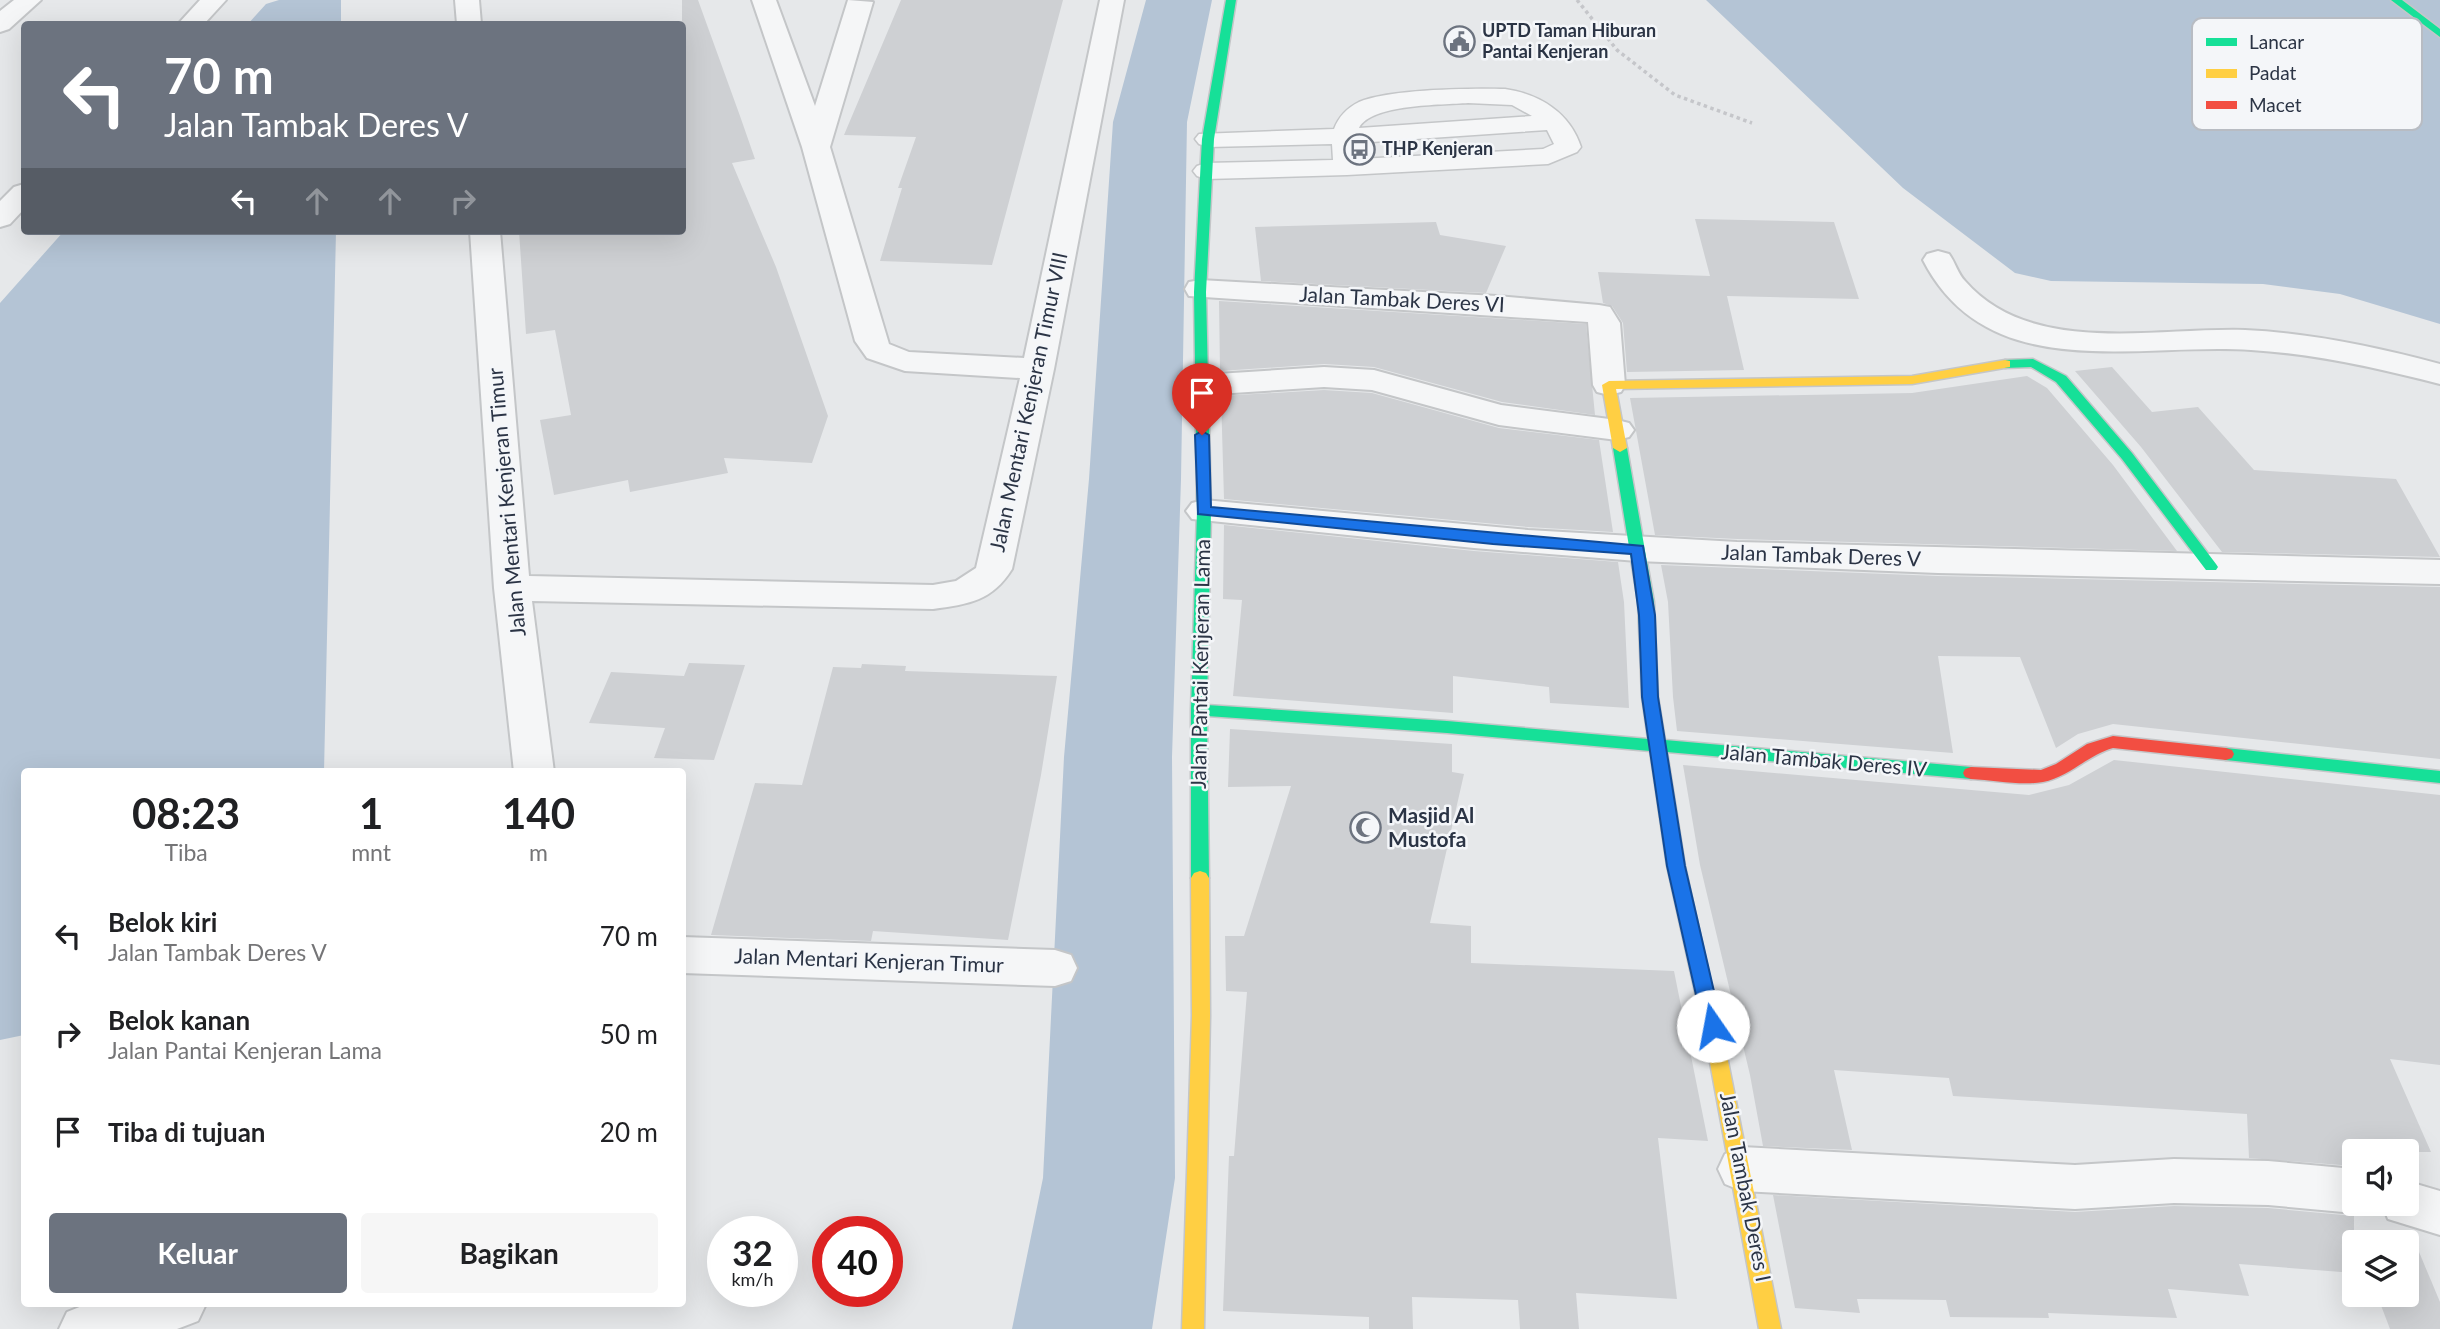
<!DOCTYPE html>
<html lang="id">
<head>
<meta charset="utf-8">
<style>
  :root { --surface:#fff; --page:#f6f6f6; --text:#202124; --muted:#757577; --accent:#6c737f }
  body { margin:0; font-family:Lato,sans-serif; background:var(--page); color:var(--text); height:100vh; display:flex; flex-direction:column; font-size:26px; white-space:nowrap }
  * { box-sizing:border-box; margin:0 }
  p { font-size:23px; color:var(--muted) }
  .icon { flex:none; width:38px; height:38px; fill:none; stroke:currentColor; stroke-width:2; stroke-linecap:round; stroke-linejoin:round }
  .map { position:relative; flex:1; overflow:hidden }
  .sheet { position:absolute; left:21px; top:768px; width:665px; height:539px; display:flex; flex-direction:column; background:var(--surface); border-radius:7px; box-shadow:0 7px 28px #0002 }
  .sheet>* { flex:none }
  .guide { position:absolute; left:21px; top:21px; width:665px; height:214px; border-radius:7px; box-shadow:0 7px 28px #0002; background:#6c737f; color:#fff; overflow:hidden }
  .fabs { position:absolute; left:2342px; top:1139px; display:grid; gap:14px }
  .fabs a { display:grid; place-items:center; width:77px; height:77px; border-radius:7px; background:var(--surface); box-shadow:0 7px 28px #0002; font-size:35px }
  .speed { position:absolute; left:707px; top:1216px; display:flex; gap:14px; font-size:35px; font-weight:700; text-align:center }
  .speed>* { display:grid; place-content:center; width:91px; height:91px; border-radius:50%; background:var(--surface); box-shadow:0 7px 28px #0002; line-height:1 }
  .speed small { font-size:18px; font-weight:400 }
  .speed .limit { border:10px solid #d22; background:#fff; color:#111 }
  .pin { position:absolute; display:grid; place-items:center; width:60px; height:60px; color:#fff; margin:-72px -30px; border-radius:50% 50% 50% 0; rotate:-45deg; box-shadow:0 0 7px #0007 }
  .pin .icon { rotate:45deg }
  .me { position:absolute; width:77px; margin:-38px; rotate:348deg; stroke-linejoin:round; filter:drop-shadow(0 0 5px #0008) }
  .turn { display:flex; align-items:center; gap:24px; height:147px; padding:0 28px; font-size:32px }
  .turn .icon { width:91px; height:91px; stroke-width:2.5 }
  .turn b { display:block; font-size:49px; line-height:60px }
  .lanes { display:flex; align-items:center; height:66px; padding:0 28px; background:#0003; justify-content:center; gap:35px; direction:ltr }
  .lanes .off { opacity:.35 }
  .eta { display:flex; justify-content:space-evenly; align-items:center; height:119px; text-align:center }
  .eta b { font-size:42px; font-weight:700; line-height:49px }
  .action { display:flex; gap:14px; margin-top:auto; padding:14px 28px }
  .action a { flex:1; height:80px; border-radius:7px; background:var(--accent); color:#fff; font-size:28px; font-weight:700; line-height:80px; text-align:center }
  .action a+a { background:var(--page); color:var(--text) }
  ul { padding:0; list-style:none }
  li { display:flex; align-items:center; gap:21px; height:98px; padding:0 28px }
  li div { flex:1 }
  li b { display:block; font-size:26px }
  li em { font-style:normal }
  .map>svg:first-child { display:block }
</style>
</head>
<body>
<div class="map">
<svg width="2440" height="1329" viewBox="0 0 2440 1329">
  <rect width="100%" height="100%" fill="#e6e8ea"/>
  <!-- water -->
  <path fill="#b4c4d5" d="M 279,0 L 341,0 L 341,24 L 248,24 L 266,4 Z
    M 1706,0 L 2440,0 L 2440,324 L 2340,294 L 2263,284 L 2051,281 L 2015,273 L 1903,188 Z
    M 64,231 L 336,231 L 324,772 L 24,772 L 24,1035 L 0,1040 L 0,303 Z"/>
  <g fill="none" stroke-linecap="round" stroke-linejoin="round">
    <!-- river -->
    <path fill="#b4c4d5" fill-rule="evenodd" d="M 1146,0 L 1212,0 L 1187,122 L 1181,479 L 1172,757 L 1175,1178 L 1152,1329 L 1012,1329 L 1043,1178 L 1064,757 L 1089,479 L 1113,122 Z"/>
  </g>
  <!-- building -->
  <path fill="#ced0d3" d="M 682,0 L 698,0 L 740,116 L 755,159 L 732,163 L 776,267 L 828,416 L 812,463 L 724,458 L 728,473 L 630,492 L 628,480 L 554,495 L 540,420 L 571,415 L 555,330 L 526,334 L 519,231 L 682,231 Z
    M 901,0 L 1063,0 L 992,265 L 880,261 L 902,188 L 898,188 L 916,137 L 844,135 Z
    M 1695,219 L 1834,222 L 1859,299 L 1727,296 L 1744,370 L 1627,372 L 1623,323 L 1612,306 L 1603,303 L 1598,272 L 1710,276 Z
    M 1436,222 L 1440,235 L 1506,246 L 1486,293 L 1261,281 L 1255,227 Z
    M 1219,301 L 1586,324 L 1595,415 L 1502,402 L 1374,367 L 1324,364 L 1220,371 Z
    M 2112,367 L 2152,412 L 2198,407 L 2254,470 L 2396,479 L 2440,557 L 2222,552 L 2141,447 L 2075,371 Z
    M 2027,376 L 2047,388 L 2113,465 L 2177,551 L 1737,539 L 1655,535 L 1630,398 L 1912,393 Z
    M 1324,390 L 1372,393 L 1499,428 L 1599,440 L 1613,532 L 1528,527 L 1224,499 L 1221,396 Z
    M 1224,525 L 1474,551 L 1618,562 L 1624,602 L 1629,708 L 1550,703 L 1549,687 L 1453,676 L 1453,713 L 1233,696 L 1242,600 L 1223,599 Z
    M 1661,565 L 1938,576 L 2440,587 L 2440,759 L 2113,724 L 2078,734 L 2056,748 L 2020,657 L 1938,656 L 1953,753 L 1677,731 L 1673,697 L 1668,602 Z
    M 689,663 L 745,665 L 714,760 L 654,758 L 665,728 L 589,723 L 611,672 L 684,676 Z
    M 862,664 L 906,666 L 905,671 L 1057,676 L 1041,775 L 1008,940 L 873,931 L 871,941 L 711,935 L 755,783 L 802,785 L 833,667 L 861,668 Z
    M 1230,729 L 1452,744 L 1452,772 L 1464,774 L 1430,923 L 1471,926 L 1471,963 L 1674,971 L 1708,1141 L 1658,1138 L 1677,1299 L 1576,1293 L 1579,1329 L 1520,1329 L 1518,1300 L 1412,1297 L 1413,1329 L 1369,1329 L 1369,1317 L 1223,1311 L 1229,1156 L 1234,1156 L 1247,992 L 1226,991 L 1225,936 L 1244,936 L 1291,786 L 1228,787 Z
    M 2114,760 L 2440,795 L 2440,1065 L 2390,1059 L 2431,1152 L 2354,1152 L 2354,1166 L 2249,1158 L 2247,1114 L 1953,1096 L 1949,1078 L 1834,1070 L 1852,1150 L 1763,1146 L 1750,1075 L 1700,865 L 1683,765 L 2029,795 L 2069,785 Z
    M 1773,1195 L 2075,1212 L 2174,1206 L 2268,1208 L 2354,1216 L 2354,1273 L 2239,1264 L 2249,1296 L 2168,1289 L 2177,1318 L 2048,1313 L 2049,1318 L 1950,1317 L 1946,1300 L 1857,1299 L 1860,1313 L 1795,1308 Z
    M 2354,1237 L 2414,1240 L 2440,1302 L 2440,1329 L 2390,1329 L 2377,1295 L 2406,1295 L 2406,1242 L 2356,1242 Z"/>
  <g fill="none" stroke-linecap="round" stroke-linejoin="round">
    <defs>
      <path id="lane" d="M 1505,89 C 1540,94 1570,113 1581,147 L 1577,152 L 1548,164 L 1347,175 L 1206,179 L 1197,176 L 1193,171 L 1197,166 L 1206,163 L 1333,160 L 1332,144 L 1208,147 L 1199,144 L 1195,139 L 1199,134 L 1334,129 C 1339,116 1347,108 1359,102 C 1389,89 1471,88 1505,89 ZM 1468,103 L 1512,105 L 1532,116 L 1359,128 C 1371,104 1442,105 1468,103 ZM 1547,130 L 1554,144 L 1543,149 L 1359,159 L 1357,143 Z"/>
      <path id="street" d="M 14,0 L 41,0 L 9,29 L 0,32 L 0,11 Z
        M 200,0 L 226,0 L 204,24 L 178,24 Z
        M 455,0 L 479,0 L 481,24 L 457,24 Z
        M 752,0 L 776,0 L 815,106 L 848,0 L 873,2 L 830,147 L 889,344 L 909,352 L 1024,358 L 1100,0 L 1124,0 L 1054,369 L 1012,569 C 992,601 969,604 933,609 L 532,601 L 554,772 L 514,772 L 494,588 L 470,231 L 500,231 L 529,576 L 933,585 L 956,581 L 976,568 L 1020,378 L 905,371 L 867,358 L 855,341 L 802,147 Z
        M 24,184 L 24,209 L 10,224 L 0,227 L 0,201 L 14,187 Z
        M 1938,251 L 1949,254 C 1955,262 1958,274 1965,281 C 2031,357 2156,327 2245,330 C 2311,333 2377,347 2440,364 L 2440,384 C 2377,368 2316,354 2251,350 C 2137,342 1988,387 1923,260 L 1927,254 Z
        M 1200,280 L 1497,296 L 1599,305 L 1610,307 L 1620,323 L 1625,385 L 1621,392 L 1609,395 L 1597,392 L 1593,385 L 1588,322 L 1189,296 L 1185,289 L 1189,282 Z
        M 1324,367 L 1374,370 L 1501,405 L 1617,420 L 1629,423 L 1634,430 L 1629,437 L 1617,440 L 1499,425 L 1372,390 L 1324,387 L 1201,395 L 1189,392 L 1185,385 L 1189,378 L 1201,375 Z
        M 1204,500 L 1528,530 L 1737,542 L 2440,560 L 2440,584 L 1938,573 L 1637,561 L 1474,548 L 1192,519 L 1186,511 L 1192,503 Z
        M 682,937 L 1055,950 L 1071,955 L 1077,968 L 1071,981 L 1055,986 L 682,973 Z
        M 1742,1147 L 2075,1165 L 2174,1159 L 2268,1161 L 2354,1169 L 2354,1204 L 2373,1204 L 2354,1213 L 2268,1205 L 2174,1203 L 2075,1209 L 1742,1191 L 1725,1184 L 1718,1169 L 1725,1154 Z
        M 2406,1181 L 2440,1191 L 2440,1235 L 2388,1219 L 2382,1204 L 2406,1204 Z
        M 87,1304 L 206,1304 L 198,1321 L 177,1329 L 59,1329 L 67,1312 Z"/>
      <path id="fast" d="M 1226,0 L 1236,0 L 1214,139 L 1206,292 L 1211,511 L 1207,705 L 1447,721 L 1648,739 L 1642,697 L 1638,602 L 1613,448 L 1620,444 L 1627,448 L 1654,602 L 1658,697 L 1665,740 L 1971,767 L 1977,769 L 1979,773 L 1977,777 L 1971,779 L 1667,752 L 1685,866 L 1725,1046 L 1723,1052 L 1716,1054 L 1709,1052 L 1707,1046 L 1667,866 L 1650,751 L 1447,733 L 1207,716 L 1209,878 L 1206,883 L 1200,885 L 1194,883 L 1191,878 L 1191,710 L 1197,511 L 1194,292 L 1202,139 Z
        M 2391,0 L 2402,0 L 2440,29 L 2440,37 Z
        M 2033,359 L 2066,376 L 2132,453 L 2216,564 L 2218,567 L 2216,570 L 2206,570 L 2122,459 L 2056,382 L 2031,367 L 2005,368 L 1998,364 L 2005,360 Z
        M 2226,748 L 2440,771 L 2440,783 L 2226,760 L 2220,758 L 2218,754 L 2220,750 Z"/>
      <path id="slow" d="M 2005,360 L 2010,361 L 2010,367 L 1912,384 L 1616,389 L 1627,448 L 1620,452 L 1613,448 L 1602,385 L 1609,381 L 1912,376 Z
        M 1200,871 L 1206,873 L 1209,878 L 1210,1016 L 1204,1329 L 1182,1329 L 1192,1016 L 1191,878 L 1194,873 Z
        M 1716,1038 L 1723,1040 L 1725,1046 L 1781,1329 L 1759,1329 L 1707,1046 L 1709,1040 Z"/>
      <path id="jam" d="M 2113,736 L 2226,748 L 2232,750 L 2234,754 L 2232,758 L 2226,760 L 2113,748 C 2088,755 2069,777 2043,782 C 2021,786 1994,780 1971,779 L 1965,777 L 1963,773 L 1965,769 L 1971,767 L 2041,770 L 2056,764 L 2087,744 Z"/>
    </defs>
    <!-- lane casing -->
    <use href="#lane" stroke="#c4c6c8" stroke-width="3"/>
    <!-- street casing -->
    <use href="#street" stroke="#c4c6c8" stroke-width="4"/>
    <!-- fast casing -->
    <use href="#fast" stroke="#c4c6c8" stroke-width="3"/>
    <!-- slow casing -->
    <use href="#slow" stroke="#c4c6c8" stroke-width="3"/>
    <!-- jam casing -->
    <use href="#jam" stroke="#c4c6c8" stroke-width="3"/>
    <!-- path -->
    <path stroke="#c5c6ca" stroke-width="3.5" stroke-dasharray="3.5 3.5" stroke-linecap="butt" d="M 1577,0 L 1617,50 L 1675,95 L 1752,123"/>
    <!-- lane -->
    <use href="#lane" fill="#f5f6f7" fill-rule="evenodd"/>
    <!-- street -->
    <use href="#street" fill="#f5f6f7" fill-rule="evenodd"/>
    <!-- fast -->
    <use href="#fast" fill="#16e098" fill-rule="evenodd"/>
    <!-- slow -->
    <use href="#slow" fill="#ffcf43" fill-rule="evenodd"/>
    <!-- jam -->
    <use href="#jam" fill="#f24e42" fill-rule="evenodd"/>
  </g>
  <!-- route -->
  <path fill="#1a73e8" stroke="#114b97" stroke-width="2" d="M 1202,431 L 1209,435 L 1211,507 L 1643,546 L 1655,615 L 1658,697 L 1685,866 L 1722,1026 L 1719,1032 L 1713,1034 L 1706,1032 L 1703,1026 L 1667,866 L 1642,697 L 1639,615 L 1631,554 L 1493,544 L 1198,514 L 1195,435 Z"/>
  <!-- icons -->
  <defs>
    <symbol id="civic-ring" viewBox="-11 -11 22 22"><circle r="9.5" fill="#f4f6f9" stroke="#6c737f" stroke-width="1.5"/><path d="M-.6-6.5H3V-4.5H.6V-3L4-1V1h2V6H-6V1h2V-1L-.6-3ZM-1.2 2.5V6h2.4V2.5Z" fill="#6c737f"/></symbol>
    <symbol id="bus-ring" viewBox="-11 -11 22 22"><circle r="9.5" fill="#f4f6f9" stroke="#6c737f" stroke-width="1.5"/><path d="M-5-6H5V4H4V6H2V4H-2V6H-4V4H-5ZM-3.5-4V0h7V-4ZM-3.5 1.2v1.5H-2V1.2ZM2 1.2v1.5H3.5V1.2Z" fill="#6c737f"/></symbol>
    <symbol id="mosque-ring" viewBox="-11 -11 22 22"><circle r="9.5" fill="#f4f6f9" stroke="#6c737f" stroke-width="1.5"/><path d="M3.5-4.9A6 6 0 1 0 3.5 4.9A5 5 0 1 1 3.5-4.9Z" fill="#6c737f"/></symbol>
  </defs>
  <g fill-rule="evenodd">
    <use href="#civic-ring" x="1442" y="24" width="35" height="35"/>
    <use href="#bus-ring" x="1342" y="132" width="35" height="35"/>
    <use href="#mosque-ring" x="1348" y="810" width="35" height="35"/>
  </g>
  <g text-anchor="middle" stroke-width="5" stroke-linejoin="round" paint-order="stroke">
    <!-- far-poi labels -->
    <g font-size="18" font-weight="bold" fill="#2b3445" stroke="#f4f6f9" text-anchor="start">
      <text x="1482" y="37">UPTD Taman Hiburan<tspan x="1482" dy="21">Pantai Kenjeran</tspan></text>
      <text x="1382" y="155">THP Kenjeran</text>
    </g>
    <!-- street labels -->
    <g font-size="21" fill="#2b3445" stroke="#f4f6f9">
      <text transform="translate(1402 300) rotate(3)" y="7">Jalan Tambak Deres VI</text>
      <text transform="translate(1029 402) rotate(-78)" y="7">Jalan Mentari Kenjeran Timur VIII</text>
      <text transform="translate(507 502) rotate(-95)" y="7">Jalan Mentari Kenjeran Timur</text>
      <text transform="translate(1821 556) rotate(2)" y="7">Jalan Tambak Deres V</text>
      <text transform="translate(1201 664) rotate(-89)" y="7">Jalan Pantai Kenjeran Lama</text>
      <text transform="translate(1824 761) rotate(5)" y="7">Jalan Tambak Deres IV</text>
      <text transform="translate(869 961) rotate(2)" y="7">Jalan Mentari Kenjeran Timur</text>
      <text transform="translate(1745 1187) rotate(79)" y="7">Jalan Tambak Deres I</text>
    </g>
    <!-- poi labels -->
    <g font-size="21" font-weight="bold" fill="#2b3445" stroke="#f4f6f9" text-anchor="start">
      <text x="1388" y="823">Masjid Al<tspan x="1388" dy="24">Mustofa</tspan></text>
    </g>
  </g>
  <!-- legend -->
  <rect x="2192" y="18" width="230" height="112" rx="10" fill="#f4f6f9" stroke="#b8bcc3" stroke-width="2"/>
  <rect x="2206" y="38" width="31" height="8" fill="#16e098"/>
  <rect x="2206" y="69" width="31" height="9" fill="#ffcf43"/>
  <rect x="2206" y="101" width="31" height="8" fill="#f24e42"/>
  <g font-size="19" fill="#2b3445">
    <text x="2249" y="49">Lancar</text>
    <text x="2249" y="80">Padat</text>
    <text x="2249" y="112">Macet</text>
  </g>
</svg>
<div class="fabs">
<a><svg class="icon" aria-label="sound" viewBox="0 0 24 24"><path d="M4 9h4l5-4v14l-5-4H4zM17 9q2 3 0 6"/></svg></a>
<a><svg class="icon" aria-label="layers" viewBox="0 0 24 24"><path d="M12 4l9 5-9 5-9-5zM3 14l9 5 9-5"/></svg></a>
</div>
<div class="speed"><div>32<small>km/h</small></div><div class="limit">40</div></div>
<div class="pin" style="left:1202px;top:435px;background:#d93025"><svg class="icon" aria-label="arrive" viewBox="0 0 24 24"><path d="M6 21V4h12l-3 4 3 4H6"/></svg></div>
<svg class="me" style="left:1713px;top:1026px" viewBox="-20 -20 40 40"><circle r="19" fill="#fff"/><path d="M0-13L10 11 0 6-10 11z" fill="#1a73e8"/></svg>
<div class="guide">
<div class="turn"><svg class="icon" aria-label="left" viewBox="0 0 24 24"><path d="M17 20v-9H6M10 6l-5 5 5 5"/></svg><div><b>70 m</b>Jalan Tambak Deres V</div></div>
<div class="lanes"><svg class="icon" aria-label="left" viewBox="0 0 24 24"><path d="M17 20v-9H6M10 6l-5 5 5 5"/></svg><svg class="icon off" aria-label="ahead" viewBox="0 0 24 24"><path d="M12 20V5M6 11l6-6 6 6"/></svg><svg class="icon off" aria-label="ahead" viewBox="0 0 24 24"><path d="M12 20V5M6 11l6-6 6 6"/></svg><svg class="icon off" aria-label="right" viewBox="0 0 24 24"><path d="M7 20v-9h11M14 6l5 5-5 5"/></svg></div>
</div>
<section class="sheet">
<div class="eta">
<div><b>08:23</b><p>Tiba</p></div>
<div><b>1</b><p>mnt</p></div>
<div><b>140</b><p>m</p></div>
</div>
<ul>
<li><svg class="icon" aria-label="left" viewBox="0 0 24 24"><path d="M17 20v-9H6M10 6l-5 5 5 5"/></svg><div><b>Belok kiri</b><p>Jalan Tambak Deres V</p></div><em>70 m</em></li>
<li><svg class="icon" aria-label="right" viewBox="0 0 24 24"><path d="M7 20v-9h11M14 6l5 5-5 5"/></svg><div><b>Belok kanan</b><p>Jalan Pantai Kenjeran Lama</p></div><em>50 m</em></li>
<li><svg class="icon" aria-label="arrive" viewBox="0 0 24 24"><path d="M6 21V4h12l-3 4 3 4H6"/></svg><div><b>Tiba di tujuan</b></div><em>20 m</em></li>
</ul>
<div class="action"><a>Keluar</a><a>Bagikan</a></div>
</section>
</div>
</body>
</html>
